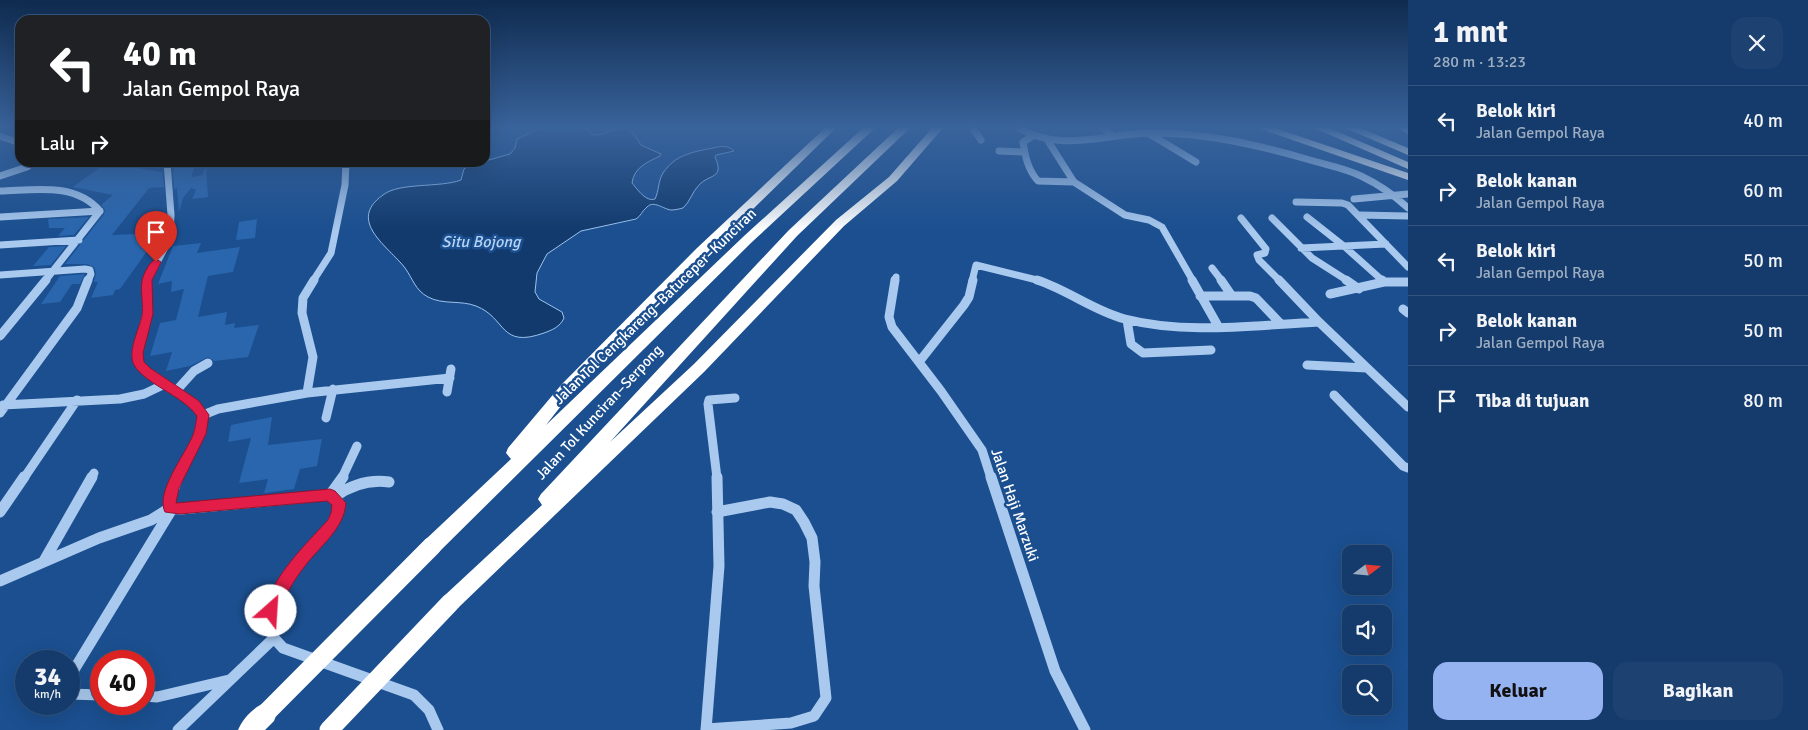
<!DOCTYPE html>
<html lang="id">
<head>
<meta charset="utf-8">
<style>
  :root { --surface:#143b6b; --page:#1d4271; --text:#f1f3f6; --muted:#9dadc1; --line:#33557e; --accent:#95b2f1 }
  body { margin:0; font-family:Signika,sans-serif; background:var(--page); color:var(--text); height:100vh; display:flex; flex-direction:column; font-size:19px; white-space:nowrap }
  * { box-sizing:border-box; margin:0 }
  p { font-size:16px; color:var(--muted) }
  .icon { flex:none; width:28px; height:28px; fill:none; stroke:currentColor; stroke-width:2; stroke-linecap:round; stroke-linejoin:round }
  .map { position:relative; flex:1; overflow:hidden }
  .side { display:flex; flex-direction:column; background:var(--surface); width:400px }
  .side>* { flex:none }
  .hud { position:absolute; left:15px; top:15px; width:475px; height:152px; border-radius:15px; box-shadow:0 5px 20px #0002,0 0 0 1px var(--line); background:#202124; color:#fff; overflow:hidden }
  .needle { width:32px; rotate:74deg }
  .buttons { position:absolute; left:1342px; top:545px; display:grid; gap:10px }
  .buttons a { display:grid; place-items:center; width:50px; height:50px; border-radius:10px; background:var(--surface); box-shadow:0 5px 20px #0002,0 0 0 1px var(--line); font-size:25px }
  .speed { position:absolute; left:15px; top:650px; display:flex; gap:10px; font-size:25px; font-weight:700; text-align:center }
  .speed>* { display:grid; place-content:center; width:65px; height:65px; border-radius:50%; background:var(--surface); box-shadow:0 5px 20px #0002,0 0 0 1px var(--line); line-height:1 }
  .speed small { font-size:12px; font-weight:400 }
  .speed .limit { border:8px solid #d22; background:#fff; color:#111 }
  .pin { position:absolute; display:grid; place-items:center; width:42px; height:42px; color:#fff; margin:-51px -21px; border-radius:50% 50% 50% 0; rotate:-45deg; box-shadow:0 0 5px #0007 }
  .pin .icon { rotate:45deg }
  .me { position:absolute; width:55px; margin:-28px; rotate:26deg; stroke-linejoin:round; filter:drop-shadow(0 0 4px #0008) }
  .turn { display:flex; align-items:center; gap:18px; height:105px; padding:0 25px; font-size:22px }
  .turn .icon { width:65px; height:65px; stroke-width:2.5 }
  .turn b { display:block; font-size:35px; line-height:42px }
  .then { display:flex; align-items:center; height:48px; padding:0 25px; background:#0003; gap:10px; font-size:19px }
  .round { display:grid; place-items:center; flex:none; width:52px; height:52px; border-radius:15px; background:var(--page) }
  .summary { display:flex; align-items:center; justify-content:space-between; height:85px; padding:0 25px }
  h1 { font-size:30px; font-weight:700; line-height:38px }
  .action { display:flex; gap:10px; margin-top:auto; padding:10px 25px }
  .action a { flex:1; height:58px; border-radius:15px; background:var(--accent); color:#111; font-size:20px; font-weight:700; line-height:58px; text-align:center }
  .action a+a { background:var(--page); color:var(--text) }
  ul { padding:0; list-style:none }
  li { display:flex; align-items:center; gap:15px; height:70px; padding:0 25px; border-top:1px solid var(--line) }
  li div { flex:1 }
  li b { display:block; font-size:19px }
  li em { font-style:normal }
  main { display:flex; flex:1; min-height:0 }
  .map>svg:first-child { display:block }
</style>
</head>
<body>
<main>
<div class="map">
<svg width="1408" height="730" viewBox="0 0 1408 730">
  <rect width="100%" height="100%" fill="#1b4f8f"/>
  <!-- water -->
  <path fill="#123a6d" stroke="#9cc4f0" d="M 541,128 L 586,128 C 595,142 606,131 617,129 C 621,128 626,128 630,129 L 641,145 L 661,154 L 660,156 C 648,162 634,167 632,183 C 638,190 646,202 655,199 C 659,191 658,181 663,173 C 675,155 692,152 713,148 C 721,146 728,145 734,151 L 716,155 L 715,157 C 725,179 709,174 699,185 C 692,192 690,202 683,208 C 679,209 675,210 671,210 C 663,209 654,200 647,207 C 642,211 641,216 636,219 L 581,231 L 547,254 L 537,273 L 535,292 L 539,299 L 562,312 L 564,318 C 560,327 552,330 544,333 C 499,349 507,318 476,306 C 461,300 443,305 428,297 C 415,290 413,279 405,268 C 389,247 346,221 383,195 C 399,182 440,188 461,180 L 464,169 L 468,166 L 510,154 L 515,148 L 517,139 Z"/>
  <!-- building -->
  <path fill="#2a66ad" d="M 176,162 L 196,162 L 191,177 L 202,175 L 206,166 L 208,197 L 192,199 L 196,190 L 191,188 L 183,198 L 179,212 L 177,188 L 174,189 L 173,172 Z
    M 106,163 L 162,172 L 164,187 L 149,188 L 112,235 L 160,233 L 120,289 L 115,290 L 113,295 L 91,298 L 98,282 L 94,282 L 96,273 L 94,267 L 86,264 L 65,264 L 104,214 L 105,210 L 101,205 L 113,195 L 73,187 Z
    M 89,217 L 74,235 L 58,236 L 65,228 L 49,228 L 48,219 Z
    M 257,219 L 255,238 L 236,240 L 239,222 Z
    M 201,243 L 197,253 L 240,247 L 233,272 L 208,276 L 198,317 L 227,312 L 225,325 L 235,323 L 234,328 L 259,325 L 248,357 L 214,361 L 208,357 L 190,366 L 166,371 L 172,352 L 150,356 L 160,323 L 176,320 L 184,289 L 171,292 L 172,281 L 158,284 L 173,246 Z
    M 66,246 L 51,265 L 33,266 L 49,247 Z
    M 85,274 L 80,284 L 72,284 L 60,302 L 41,304 L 60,276 Z
    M 272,417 L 268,445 L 322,439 L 317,466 L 300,469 L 294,489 L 264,493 L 268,479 L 239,483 L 251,438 L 228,442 L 231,425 Z"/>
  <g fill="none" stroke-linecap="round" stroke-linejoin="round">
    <!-- minor-far2 -->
    <path stroke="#a9c9ee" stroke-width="7" d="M 973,128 L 981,140
      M 1019,128 C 1062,153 1103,134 1149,133 C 1204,132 1258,145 1310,160 C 1327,165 1345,168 1361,176 C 1378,184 1394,195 1408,208
      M 1103,128 L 1113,136
      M 1148,133 L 1196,162
      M 0,136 L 20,143
      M 1031,137 L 1023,142 C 1025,156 1028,170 1038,181 L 1074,182 L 1125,215 L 1149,220 L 1162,227 L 1193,281
      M 1048,141 L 1074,182
      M 999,151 L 1024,152
      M 0,176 L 27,167 L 33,162
      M 0,191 C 35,190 75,182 100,211 L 45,281
      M 1354,199 L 1408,194
      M 1296,202 L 1342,203 L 1348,205 L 1408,267
      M 1360,215 L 1408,216
      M 0,217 L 100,211
      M 1307,217 L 1345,247 L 1383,281
      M 1241,218 L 1266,249 L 1265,253 L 1257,255 L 1259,260 L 1280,281
      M 1272,218 L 1312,258 L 1348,281
      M 0,245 L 79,240
      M 1301,248 L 1386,244
      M 1212,268 L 1222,281
      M 0,275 L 85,269 L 90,270 L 91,274 L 88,281
      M 147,281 L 170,238 L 171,215 L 167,162
      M 313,281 L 331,253 L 345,185 L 346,162
      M 895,281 L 896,277
      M 972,281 L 976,265 L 1041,281"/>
    <!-- minor-far1 -->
    <path stroke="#a9c9ee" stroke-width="9" d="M 147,280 L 147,314 L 137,353 L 139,363 L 146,371 L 195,404 L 203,415 L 197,439 L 177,478
      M 895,280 L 889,317 L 892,327 L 941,391 L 982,450 L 991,478
      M 1037,280 C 1068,290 1094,311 1125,319 C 1187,335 1255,325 1319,322
      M 1192,280 L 1218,326
      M 1221,280 L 1232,296
      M 1279,280 L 1319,322 L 1408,407
      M 1346,280 L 1359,289
      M 1382,280 L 1384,282
      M 1330,294 L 1384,282 L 1408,282
      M 1200,296 L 1250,296 L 1256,298 L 1280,323
      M 1403,309 L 1408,313
      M 1127,320 L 1131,344 L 1143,353 L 1211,350
      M 0,336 L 46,280
      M 919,362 L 964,305 L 969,297 L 973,280
      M 1307,365 L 1367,368
      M 176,391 L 194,371 L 208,363
      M 447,392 L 451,369
      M 307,393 L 313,357 L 302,313 L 303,298 L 314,280
      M 1334,395 L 1403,466 L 1408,468
      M 3,405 L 120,399 L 144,394 L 165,384
      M 0,413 L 77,308 L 88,280
      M 203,415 L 218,409 L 307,393 L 450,378
      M 326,418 L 333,389
      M 24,478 L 77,400
      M 91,478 L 94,473
      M 342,478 L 357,446
      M 717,478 L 708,404 L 709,400 L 735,398"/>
    <!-- minor -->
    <path stroke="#a9c9ee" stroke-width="11" d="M 178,477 L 170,498 L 170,508 L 181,509 L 330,495 L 339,503 L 338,513 L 332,524 L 299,562 L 274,599 L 267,622 L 274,638 L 283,648 L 414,695 L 429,710 L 438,730
      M 991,477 L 1055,671 L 1085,730
      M 330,495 L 343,477
      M 334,497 C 351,485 368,479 389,482
      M 0,512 L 24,477
      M 44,561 L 92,477
      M 0,581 L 99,538 L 151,520 L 170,508
      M 69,678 L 172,509
      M 69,694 L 101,695
      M 144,696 L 157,697 L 229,680
      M 706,729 L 791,723 L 814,716 L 826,698 L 814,586 L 815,562 L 812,538 L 804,522 L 796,510 L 783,504 L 770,502 L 717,512
      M 178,730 L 274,638
      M 706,730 L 719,566 L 717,477"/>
    <!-- highway -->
    <path fill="#fff" fill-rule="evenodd" d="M 825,128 L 836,128 L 707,254 L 572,392 L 546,425 L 744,236 L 863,128 L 875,128 L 752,242 L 439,552 L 432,554 L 425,552 L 423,546 L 425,540 L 511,459 L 506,453 L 508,448 L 562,384 L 697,248 Z
      M 898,128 L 910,128 L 797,236 L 610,442 L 694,364 L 836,220 L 889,177 L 932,128 L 943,128 L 897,181 L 844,226 L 704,372 L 458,608 L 451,611 L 444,608 L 441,602 L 444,596 L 542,505 L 538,499 L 541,494 L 789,230 Z
      M 1258,128 L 1275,128 L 1408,173 L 1408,180 Z
      M 1314,128 L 1329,128 L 1408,162 L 1408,169 Z
      M 1345,128 L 1360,128 L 1408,148 L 1408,155 Z
      M 1398,128 L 1408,128 L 1408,134 Z
      M 266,702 L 274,705 L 277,713 L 274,721 L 265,730 L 238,730 C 243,718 254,707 266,702 Z"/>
    <!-- highway-bridge -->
    <path stroke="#fff" stroke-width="19" d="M 266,713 L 432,546
      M 329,730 L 450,603"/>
  </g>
  <!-- sky -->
  <linearGradient id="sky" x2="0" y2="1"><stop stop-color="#0f2b4f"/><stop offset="0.55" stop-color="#39639b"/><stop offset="1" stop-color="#39639b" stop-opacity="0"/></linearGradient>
  <rect width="1408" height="231" fill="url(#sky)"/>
  <!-- route -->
  <path fill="#e11d48" stroke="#92132f" d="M 156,259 L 161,262 L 152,280 L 153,314 L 143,353 L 144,362 L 150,368 L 199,401 L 209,415 L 206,434 L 179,488 L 176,503 L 330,489 L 335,491 L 346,503 C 344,529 320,546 305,566 C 293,581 284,598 276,616 L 271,618 L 265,616 L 263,611 C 274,575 303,547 328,520 L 331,513 L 332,505 L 327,501 L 180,514 L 165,512 C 155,492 185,455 193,435 C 195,430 196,422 197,416 C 182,395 145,384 134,365 C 127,351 139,330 142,316 C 144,305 140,292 142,281 C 143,274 150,261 156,259 Z"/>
  <g text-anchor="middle" stroke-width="5" stroke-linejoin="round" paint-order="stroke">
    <!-- street labels -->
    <g font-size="15" fill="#fff" stroke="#1b4f8f">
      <text transform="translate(655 306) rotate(-44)" y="5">Jalan Tol Cengkareng–Batuceper–Kunciran</text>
      <text transform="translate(599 412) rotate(-47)" y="5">Jalan Tol Kunciran–Serpong</text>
      <text transform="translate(1015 505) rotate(71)" y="5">Jalan Haji Marzuki</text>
    </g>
    <!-- water labels -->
    <g font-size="16" font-style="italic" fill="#b5d3f5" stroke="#1b4f8f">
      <text x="481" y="247">Situ Bojong</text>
    </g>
  </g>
</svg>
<div class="buttons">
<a><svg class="needle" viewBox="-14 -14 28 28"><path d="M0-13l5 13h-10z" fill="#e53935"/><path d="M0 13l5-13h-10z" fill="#9dadc1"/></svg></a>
<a><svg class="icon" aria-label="sound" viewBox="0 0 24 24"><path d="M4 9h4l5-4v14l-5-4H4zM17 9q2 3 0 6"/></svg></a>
<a><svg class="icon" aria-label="search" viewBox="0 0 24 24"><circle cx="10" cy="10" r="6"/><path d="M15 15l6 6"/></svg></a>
</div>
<div class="speed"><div>34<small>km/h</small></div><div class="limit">40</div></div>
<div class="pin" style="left:156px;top:262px;background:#d93025"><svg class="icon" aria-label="arrive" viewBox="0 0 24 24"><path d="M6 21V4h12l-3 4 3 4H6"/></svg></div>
<svg class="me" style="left:271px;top:611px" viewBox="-20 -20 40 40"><circle r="19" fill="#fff"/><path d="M0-13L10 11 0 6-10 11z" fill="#e11d48"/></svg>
<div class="hud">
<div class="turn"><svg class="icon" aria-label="left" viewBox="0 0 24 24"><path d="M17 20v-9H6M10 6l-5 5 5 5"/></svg><div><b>40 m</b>Jalan Gempol Raya</div></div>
<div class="then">Lalu<svg class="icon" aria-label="right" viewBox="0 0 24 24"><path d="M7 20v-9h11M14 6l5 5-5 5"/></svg></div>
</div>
</div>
<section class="side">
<div class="summary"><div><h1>1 mnt</h1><p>280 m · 13:23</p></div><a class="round"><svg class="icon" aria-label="close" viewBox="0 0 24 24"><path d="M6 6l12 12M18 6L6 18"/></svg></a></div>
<ul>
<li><svg class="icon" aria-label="left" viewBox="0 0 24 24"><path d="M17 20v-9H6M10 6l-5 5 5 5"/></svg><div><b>Belok kiri</b><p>Jalan Gempol Raya</p></div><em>40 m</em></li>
<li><svg class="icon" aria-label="right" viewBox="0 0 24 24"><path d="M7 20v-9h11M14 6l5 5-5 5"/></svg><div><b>Belok kanan</b><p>Jalan Gempol Raya</p></div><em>60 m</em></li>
<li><svg class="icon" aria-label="left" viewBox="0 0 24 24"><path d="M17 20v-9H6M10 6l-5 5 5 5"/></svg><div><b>Belok kiri</b><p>Jalan Gempol Raya</p></div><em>50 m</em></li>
<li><svg class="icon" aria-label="right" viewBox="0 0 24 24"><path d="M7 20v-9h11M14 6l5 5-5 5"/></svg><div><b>Belok kanan</b><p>Jalan Gempol Raya</p></div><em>50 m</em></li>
<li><svg class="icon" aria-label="arrive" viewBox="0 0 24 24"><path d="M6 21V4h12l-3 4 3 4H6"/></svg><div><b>Tiba di tujuan</b></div><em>80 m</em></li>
</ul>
<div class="action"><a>Keluar</a><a>Bagikan</a></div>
</section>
</main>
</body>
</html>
